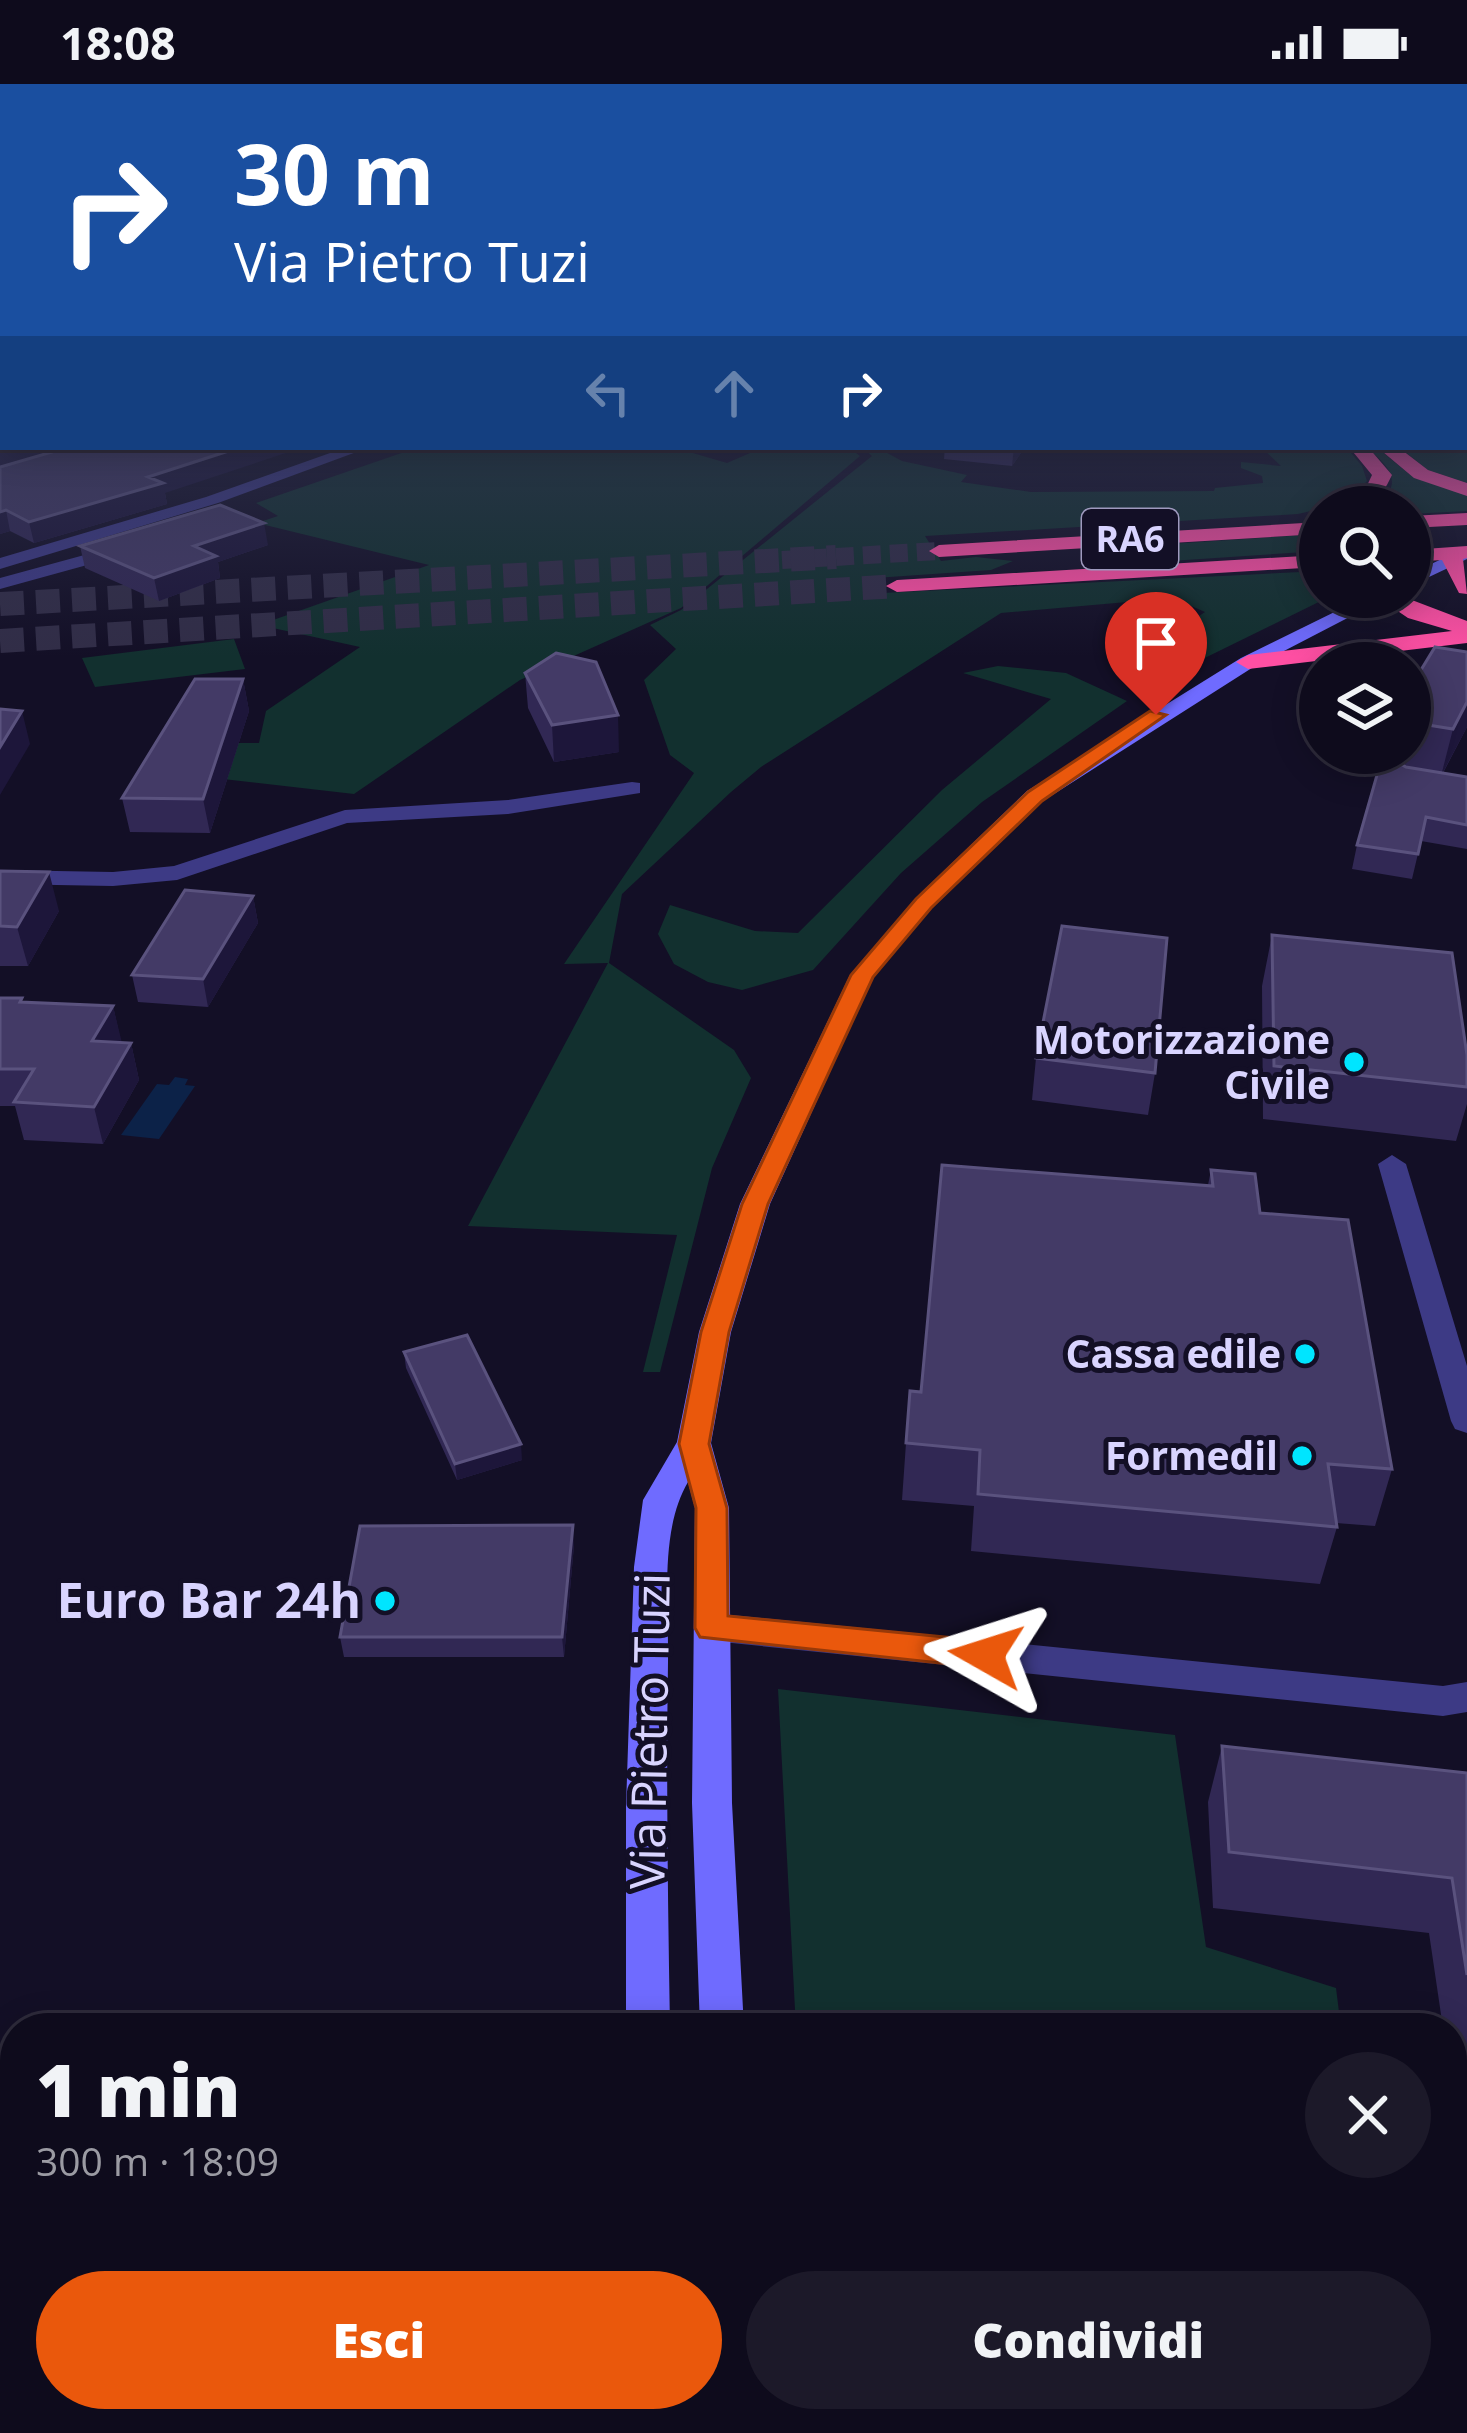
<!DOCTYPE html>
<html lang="it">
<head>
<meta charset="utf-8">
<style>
  :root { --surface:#0e0b1c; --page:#1c1929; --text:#f1f3f6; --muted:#9b9ba3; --line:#2e2b3b; --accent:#ea580c }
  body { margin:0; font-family:"Open Sans",sans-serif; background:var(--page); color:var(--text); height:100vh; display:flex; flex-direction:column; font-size:45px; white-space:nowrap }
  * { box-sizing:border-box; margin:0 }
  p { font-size:39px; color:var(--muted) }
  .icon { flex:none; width:66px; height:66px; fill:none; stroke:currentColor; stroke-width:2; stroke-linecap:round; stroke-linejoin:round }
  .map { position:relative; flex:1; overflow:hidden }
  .panel { position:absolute; left:0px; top:1929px; width:1467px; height:420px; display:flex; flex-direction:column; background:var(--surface); border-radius:48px 48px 0 0; box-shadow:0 6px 30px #0003,0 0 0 3px var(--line) }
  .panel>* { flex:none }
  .banner { position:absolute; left:0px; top:0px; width:1467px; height:366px; box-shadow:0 6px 30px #0003,0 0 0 3px var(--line); background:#1a4fa0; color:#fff; overflow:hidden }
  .controls { position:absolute; left:1299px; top:402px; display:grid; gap:24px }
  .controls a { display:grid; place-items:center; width:132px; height:132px; border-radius:50%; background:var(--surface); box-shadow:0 6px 30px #0003,0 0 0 3px var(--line); font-size:60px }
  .pin { position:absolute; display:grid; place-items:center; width:102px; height:102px; color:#fff; margin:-123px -51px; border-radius:50% 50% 50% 0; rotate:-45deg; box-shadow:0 0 12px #0007 }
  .pin .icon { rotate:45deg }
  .me { position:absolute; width:132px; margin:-66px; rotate:276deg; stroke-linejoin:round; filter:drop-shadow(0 0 9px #0008) }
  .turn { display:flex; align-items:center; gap:42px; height:252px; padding:0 36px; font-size:54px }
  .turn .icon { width:156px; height:156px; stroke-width:2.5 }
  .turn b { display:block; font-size:84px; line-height:102px }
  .lanes { display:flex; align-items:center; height:114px; padding:0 36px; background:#0003; justify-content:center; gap:60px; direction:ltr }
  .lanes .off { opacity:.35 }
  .round { display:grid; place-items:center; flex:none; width:126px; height:126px; border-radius:63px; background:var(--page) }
  .summary { display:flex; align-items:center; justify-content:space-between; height:204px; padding:0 36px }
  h1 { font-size:72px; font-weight:800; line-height:90px }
  .primary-button { display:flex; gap:24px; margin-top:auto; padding:24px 36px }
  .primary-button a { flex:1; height:138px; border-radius:72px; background:var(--accent); color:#fff; font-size:48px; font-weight:800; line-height:138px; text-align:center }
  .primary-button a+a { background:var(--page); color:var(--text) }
  .status { display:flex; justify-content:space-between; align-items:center; height:84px; padding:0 60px; background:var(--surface); direction:ltr }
  .status svg { height:33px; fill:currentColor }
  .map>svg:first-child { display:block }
</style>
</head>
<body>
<div class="status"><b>18:08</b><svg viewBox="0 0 49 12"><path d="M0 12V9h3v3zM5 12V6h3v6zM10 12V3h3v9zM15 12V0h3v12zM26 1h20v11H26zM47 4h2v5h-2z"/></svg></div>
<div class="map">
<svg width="1467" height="2349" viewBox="0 0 1467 2349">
  <rect width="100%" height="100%" fill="#130f26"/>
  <!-- green -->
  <path fill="#12302f" d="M 1464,304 L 1467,304 L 1467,399 L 1428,386 L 1399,363 L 1464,363 Z
    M 419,363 C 453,363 491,376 521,363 L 672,363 L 727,379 L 764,363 L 848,363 L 860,372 L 681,524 L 520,596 L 354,710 L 179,690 L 219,659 L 259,659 L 266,627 L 360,563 L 259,541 L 429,481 L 257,439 L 278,432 L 256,419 Z
    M 862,363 L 876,363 L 902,377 L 967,391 L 961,398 L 1031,408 L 1214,407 L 1215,404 L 1263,399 L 1262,392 L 1241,384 L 1241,378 L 1281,382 L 1261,363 L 1346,363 L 1362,382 L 1367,397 L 1345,419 L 1298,430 L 925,452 L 941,477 L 976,473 L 1013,477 L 991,486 L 875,494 L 882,509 L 1320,487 L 1320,513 L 1329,513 L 1162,595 L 1124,582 L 1205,528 L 1173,514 L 1001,529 L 761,683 L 731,708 L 622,810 L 609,879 L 734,966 L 751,994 L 712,1084 L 660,1288 L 643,1288 L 677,1151 L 468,1142 L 608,879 L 564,880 L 694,689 L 670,671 L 644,596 L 676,565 L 650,541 L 681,526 L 872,372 Z
    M 1366,363 L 1376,363 L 1409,390 L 1467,410 L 1467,427 L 1410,430 L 1410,423 L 1373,423 C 1406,401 1391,383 1366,363 Z
    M 1320,450 L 1320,467 L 1140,479 L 1098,473 L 1124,463 Z
    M 234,555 L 245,585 L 95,603 L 82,574 Z
    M 998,582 L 1066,589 L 1127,617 L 982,718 L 901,789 L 813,886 L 742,906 L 708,898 L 674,880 L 658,850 L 670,821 L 755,847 L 798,849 L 942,706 L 1051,615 L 963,589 Z
    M 778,1605 L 1175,1651 L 1206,1863 L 1336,1904 L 1341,1944 L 796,1944 Z
    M 817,2334 L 1277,2334 L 1278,2349 L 818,2349 Z"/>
  <!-- water -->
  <path fill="#0c2248" d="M 175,993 L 188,995 L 185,1001 L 195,1002 L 159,1055 L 121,1051 L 157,1000 L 169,1001 Z"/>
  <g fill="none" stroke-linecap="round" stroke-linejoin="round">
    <!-- motorway-tunnel-far1 -->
    <path stroke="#312d47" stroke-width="18" stroke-dasharray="18 9" stroke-linecap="butt" d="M 782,476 L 939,467"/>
    <!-- motorway-tunnel -->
    <path stroke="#312d47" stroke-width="24" stroke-dasharray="24 12" stroke-linecap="butt" d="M 0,520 L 836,473
      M 0,557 L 897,502"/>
    <!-- minor -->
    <path fill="#3d3a85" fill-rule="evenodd" d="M 121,461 L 127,462 L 127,470 L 0,505 L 0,494 Z
      M 1344,669 L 1370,669 L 1415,692 L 1467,701 L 1467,713 L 1401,702 Z
      M 632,698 L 640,699 L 640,709 L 508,730 L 347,739 L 177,796 L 113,802 L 0,800 L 0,786 L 113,788 L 174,782 L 345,726 L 508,716 Z
      M 1392,1071 L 1406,1080 L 1467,1282 L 1467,1349 L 1455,1345 L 1451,1337 L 1378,1080 Z
      M 712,1529 L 1443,1602 L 1467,1598 L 1467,1628 L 1443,1632 L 712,1557 L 699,1553 L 694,1543 L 699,1533 Z"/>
    <!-- tertiary -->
    <path fill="#3d3a85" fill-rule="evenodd" d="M 1464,260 L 1467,260 L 1467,268 L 1464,268 Z
      M 347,363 L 370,363 L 218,419 L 0,485 L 0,474 L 206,413 Z"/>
    <!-- secondary -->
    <path fill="#6f6bff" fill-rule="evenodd" d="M 1467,463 L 1467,475 L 1410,502 L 1410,490 Z
      M 1365,513 L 1388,513 L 1255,582 L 1043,717 L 932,824 L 873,893 L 770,1120 L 731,1248 L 711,1359 L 729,1424 L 732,1719 L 744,1944 L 700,1944 L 692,1719 L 695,1424 L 688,1398 C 659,1447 669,1522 668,1578 C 666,1700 668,1822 670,1944 L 626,1944 L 626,1723 L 634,1483 L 643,1416 L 677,1358 L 699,1248 L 740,1120 L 850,891 L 916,814 L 1027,707 L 1241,574 Z
      M 631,2334 L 681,2334 L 682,2349 L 632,2349 Z
      M 716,2334 L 766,2334 L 767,2349 L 717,2349 Z"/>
    <!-- motorway -->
    <path fill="#ff4fa3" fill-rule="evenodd" d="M 1464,288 L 1467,288 L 1467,298 L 1464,298 Z
      M 1349,363 L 1368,363 L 1392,391 C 1379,418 1371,423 1341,423 L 1364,408 L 1372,391 Z
      M 1377,363 L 1398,363 L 1428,386 L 1467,399 L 1467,412 L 1414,394 Z
      M 1467,429 L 1467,441 L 1410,444 L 1410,432 Z
      M 1320,438 L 1320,450 L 939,473 L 929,467 L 939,461 Z
      M 1467,462 L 1467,474 L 1463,475 L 1467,510 L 1459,509 L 1442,476 L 1410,478 L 1410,466 Z
      M 1320,471 L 1320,483 L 897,508 L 886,502 L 897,496 Z
      M 1377,513 L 1404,513 L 1467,537 L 1467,559 L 1248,585 L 1236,578 L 1248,571 L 1452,547 L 1408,534 Z"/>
  </g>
  <!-- wall -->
  <path fill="#312854" d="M 0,244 L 3,244 L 3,363 L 165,409 L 167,420 L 34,459 L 10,447 L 0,450 Z
    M 945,363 L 1025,363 L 1012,382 L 944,375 Z
    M 268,461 L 218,478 L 220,494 L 159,517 L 85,484 L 80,462 Z
    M 1467,568 L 1467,643 L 1443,689 L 1467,693 L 1467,765 L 1421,757 L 1412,795 L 1352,785 L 1357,761 L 1406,683 L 1409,684 L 1386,672 L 1387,669 L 1410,669 L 1410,604 Z
    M 525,589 L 619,668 L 554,678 L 528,624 Z
    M 243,595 L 249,627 L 210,749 L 130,748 L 122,714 Z
    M 0,787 L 59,827 L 28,882 L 0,882 Z
    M 253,812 L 258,839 L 208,923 L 138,918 L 132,891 Z
    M 1272,851 L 1467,971 L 1467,1020 L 1456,1057 L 1263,1035 L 1262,902 Z
    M 0,914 L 23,918 L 113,922 L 121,958 L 131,959 L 139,996 L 103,1060 L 24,1056 L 15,1022 L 0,1022 Z
    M 1036,974 L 1155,989 L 1148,1031 L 1032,1016 Z
    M 1211,1086 L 1260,1129 L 1392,1385 L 1375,1442 L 1336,1439 L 1337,1443 L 1320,1500 L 971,1467 L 974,1422 L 902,1416 L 906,1359 L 921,1308 L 1208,1101 Z
    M 404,1268 L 522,1376 L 457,1396 L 406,1284 Z
    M 574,1461 L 564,1573 L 344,1573 L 340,1553 Z
    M 1222,1662 L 1467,1689 L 1467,2114 L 1452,2009 L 1452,1944 L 1443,1944 L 1429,1849 L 1213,1824 L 1208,1718 Z
    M 1277,2334 L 1452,2334 L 1467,2349 L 1278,2349 Z"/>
  <!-- shaded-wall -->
  <path fill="#1d163a" d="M 5,363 L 82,363 L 0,385 L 0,364 Z
    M 241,363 L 304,363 L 165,409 L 167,420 L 34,459 L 29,438 L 148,393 Z
    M 1014,363 L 1025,363 L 1012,382 Z
    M 6,426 L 10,447 L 0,450 L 0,428 Z
    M 264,439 L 268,461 L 218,478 L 220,494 L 159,517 L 154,494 L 194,462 Z
    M 243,595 L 249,627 L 210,749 L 203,715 Z
    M 1467,618 L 1467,643 L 1441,692 L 1453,645 Z
    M 22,627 L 30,660 L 0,711 L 0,663 Z
    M 618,631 L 619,668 L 554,678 L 552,641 Z
    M 49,788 L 59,827 L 28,882 L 17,843 Z
    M 253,812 L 258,839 L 208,923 L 203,895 Z
    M 113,922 L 122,959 L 92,957 Z
    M 131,959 L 139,996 L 103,1060 L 94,1023 Z
    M 521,1360 L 522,1376 L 457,1396 L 455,1380 Z
    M 573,1441 L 574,1461 L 564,1573 L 562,1553 Z
    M 302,2334 L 325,2334 L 323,2349 L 300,2349 Z"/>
  <!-- building -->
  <path fill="#433a66" stroke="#5a527e" stroke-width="3" d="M 3,244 L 3,363 L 5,363 L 0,364 L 0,252 L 2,252 Z
    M 69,363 L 241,363 L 148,393 L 163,399 L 29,438 L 6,426 L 0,428 L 0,383 Z
    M 220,421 L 264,439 L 194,462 L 216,472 L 154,494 L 80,462 Z
    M 1435,563 L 1467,568 L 1467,618 L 1453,645 L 1428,641 L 1410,632 L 1410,604 Z
    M 556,569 L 596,578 L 618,631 L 552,641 L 525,589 Z
    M 195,595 L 243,595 L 203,715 L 122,714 Z
    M 0,625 L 22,627 L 0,663 Z
    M 1383,670 L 1406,683 L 1467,693 L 1467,741 L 1426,733 L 1418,770 L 1357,761 Z
    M 0,787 L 49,788 L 17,843 L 0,842 Z
    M 185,806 L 253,812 L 203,895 L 132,891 Z
    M 1062,842 L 1167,854 L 1155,989 L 1036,974 Z
    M 1272,851 L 1452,869 L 1467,971 L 1467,1003 L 1274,982 Z
    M 0,914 L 22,914 L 20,918 L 113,922 L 92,957 L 131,959 L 94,1023 L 14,1018 L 34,985 L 0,985 Z
    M 942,1081 L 1213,1102 L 1211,1086 L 1255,1090 L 1260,1129 L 1348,1136 L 1392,1385 L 1328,1380 L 1337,1443 L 978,1410 L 980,1366 L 906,1359 L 910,1307 L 921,1308 Z
    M 467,1251 L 521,1360 L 455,1380 L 404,1268 Z
    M 573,1441 L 562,1553 L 340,1553 L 360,1442 Z
    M 1222,1662 L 1467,1689 L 1467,1891 L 1452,1794 L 1229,1768 Z
    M 15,2044 L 15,2334 L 302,2334 L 300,2349 L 0,2349 L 0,2045 Z
    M 1452,2181 L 1467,2183 L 1467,2349 L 1303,2349 L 1302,2334 L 1452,2334 Z"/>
  <!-- sky -->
  <linearGradient id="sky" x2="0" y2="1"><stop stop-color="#0a0815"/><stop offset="0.43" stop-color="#333752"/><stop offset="1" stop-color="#333752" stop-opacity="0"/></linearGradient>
  <rect width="1467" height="573" fill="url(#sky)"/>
  <!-- route -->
  <path fill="#ea580c" stroke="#983908" stroke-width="3" d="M 1150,627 L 1166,631 L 1042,717 L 931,824 L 873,893 L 768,1120 L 729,1248 L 709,1360 L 727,1424 L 728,1532 L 986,1557 L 998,1561 L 1003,1571 L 998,1580 L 986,1584 L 700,1553 L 695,1544 L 696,1424 L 679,1360 L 701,1248 L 742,1120 L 851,891 L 916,815 L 1028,708 Z"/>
  <!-- markers -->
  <g fill="#00e5ff" stroke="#130f26" stroke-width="4.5">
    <circle cx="1354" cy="978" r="12"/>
    <circle cx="1305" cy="1270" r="12"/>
    <circle cx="1302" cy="1372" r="12"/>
    <circle cx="385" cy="1517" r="12"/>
  </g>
  <g text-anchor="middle" stroke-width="10" stroke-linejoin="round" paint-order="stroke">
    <!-- shield labels -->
    <rect fill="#130f26" stroke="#9e99be" stroke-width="3" x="1082" y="425" width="96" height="60" rx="9"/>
    <g font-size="36" font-weight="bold" fill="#d9d4ff">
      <text x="1130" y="468">RA6</text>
    </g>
    <!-- poi labels -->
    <g font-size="39" font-weight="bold" fill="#d9d4ff" stroke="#130f26" text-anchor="end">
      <text x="1330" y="970">Motorizzazione<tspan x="1330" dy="45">Civile</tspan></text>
      <text x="1281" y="1284">Cassa edile</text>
      <text x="1278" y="1386">Formedil</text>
    </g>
    <!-- near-poi labels -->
    <g font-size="48" font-weight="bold" fill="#d9d4ff" stroke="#130f26" text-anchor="end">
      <text x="361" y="1534">Euro Bar 24h</text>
    </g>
    <!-- near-street labels -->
    <g font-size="48" fill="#d9d4ff" stroke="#130f26">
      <text transform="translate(650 1647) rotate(-89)" y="17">Via Pietro Tuzi</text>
    </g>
  </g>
</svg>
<div class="controls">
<a><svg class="icon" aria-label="search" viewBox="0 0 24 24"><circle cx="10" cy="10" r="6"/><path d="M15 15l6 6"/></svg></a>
<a><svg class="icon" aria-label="layers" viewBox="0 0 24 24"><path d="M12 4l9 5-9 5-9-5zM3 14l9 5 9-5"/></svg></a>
</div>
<div class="pin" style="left:1156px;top:631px;background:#d93025"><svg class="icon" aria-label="arrive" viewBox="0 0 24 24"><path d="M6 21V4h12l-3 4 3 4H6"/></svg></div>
<svg class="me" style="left:986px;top:1571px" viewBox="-20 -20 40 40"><path d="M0-17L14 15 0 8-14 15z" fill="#ea580c" stroke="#fff" stroke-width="4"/></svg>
<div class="banner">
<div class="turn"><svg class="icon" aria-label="right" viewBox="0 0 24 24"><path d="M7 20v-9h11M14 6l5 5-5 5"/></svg><div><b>30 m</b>Via Pietro Tuzi</div></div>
<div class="lanes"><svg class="icon off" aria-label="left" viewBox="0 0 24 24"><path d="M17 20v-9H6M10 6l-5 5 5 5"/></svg><svg class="icon off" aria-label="ahead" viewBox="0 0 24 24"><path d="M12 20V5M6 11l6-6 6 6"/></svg><svg class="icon" aria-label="right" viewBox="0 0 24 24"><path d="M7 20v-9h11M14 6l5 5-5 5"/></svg></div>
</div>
<section class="panel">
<div class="summary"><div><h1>1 min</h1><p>300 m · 18:09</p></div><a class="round"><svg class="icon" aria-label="close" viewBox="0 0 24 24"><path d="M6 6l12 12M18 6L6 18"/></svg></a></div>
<div class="primary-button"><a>Esci</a><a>Condividi</a></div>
</section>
</div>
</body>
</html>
